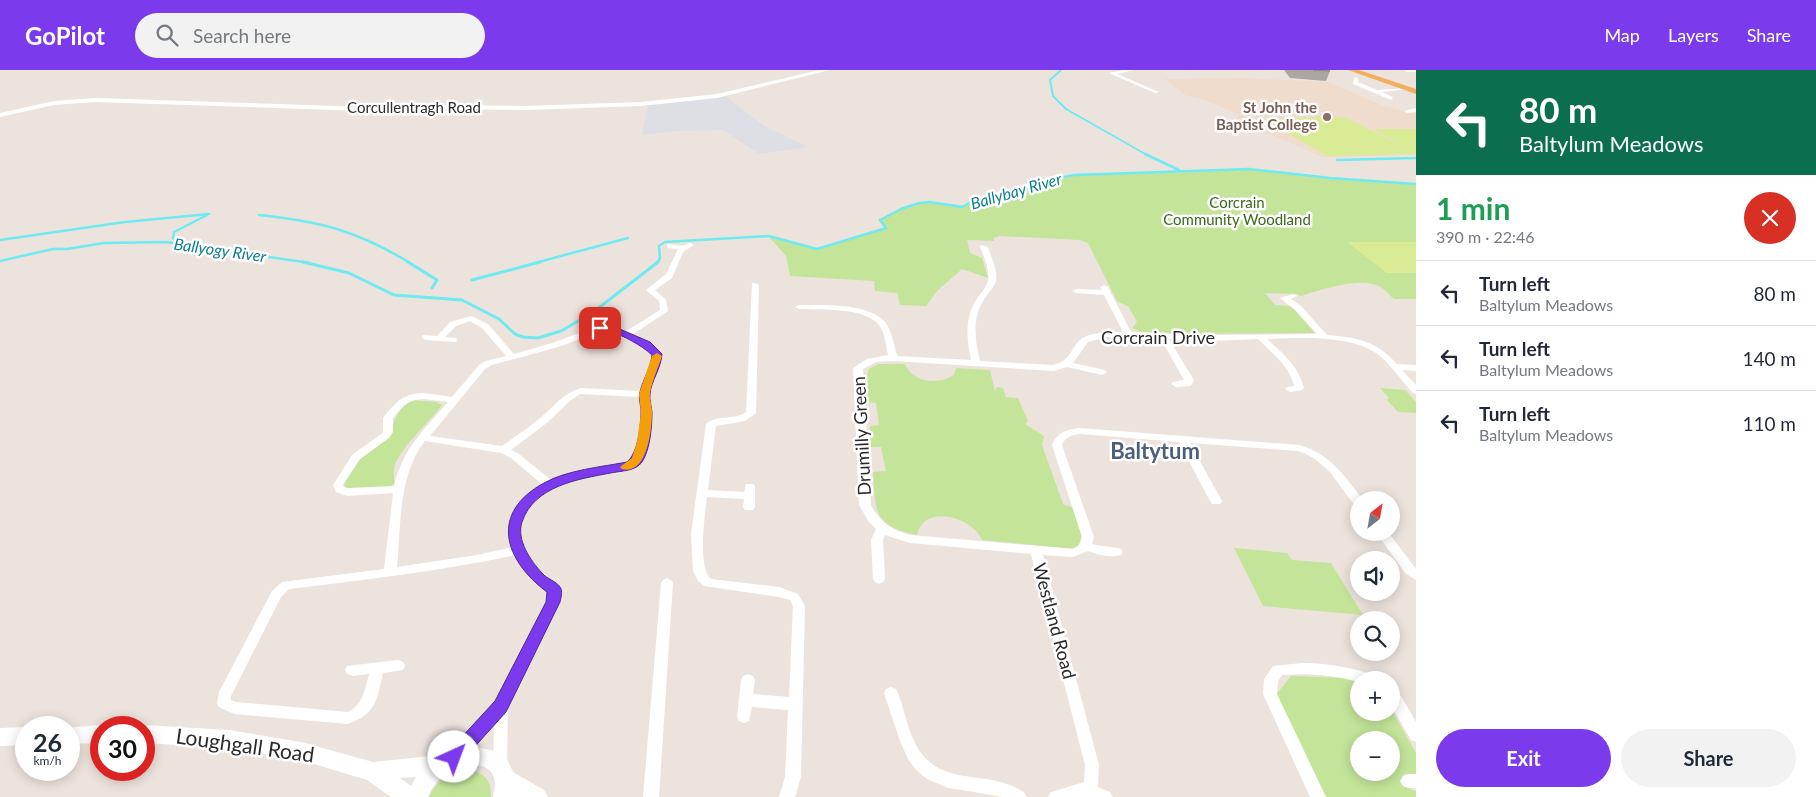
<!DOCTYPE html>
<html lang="en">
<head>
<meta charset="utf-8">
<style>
  :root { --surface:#fff; --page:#f2f2f3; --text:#1f2937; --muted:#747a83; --line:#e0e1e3; --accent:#7c3aed }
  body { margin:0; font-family:Lato,sans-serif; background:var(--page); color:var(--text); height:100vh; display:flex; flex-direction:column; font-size:19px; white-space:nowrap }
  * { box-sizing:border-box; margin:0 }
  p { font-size:16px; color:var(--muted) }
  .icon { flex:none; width:28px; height:28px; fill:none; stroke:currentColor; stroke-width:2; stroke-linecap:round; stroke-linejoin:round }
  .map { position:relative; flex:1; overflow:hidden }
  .panel { display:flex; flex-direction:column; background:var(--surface); width:400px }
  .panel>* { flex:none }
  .guide { background:#0b6e4f; color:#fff; overflow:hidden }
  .needle { width:32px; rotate:31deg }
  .controls { position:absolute; left:1350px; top:421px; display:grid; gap:10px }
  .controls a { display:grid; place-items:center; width:50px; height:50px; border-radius:50%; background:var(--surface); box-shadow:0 2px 12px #0003; font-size:25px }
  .speed { position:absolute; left:15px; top:646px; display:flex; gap:10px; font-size:25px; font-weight:700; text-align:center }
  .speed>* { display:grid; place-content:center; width:65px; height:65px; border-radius:50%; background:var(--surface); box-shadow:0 2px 12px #0003; line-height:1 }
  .speed small { font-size:12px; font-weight:400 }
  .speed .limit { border:8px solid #d22; background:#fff; color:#111 }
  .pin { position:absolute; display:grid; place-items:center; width:42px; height:42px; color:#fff; margin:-21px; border-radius:10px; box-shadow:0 2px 8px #0006 }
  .me { position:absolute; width:55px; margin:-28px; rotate:43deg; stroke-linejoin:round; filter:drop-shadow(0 0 4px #0008) }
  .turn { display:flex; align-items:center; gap:18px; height:105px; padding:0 20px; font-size:22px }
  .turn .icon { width:65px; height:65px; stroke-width:2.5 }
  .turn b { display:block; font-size:35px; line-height:42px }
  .round { display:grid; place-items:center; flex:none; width:52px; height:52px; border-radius:26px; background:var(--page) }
  .overview { display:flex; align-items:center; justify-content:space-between; height:85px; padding:0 20px }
  h1 { font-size:30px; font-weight:700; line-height:38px; color:#1e9e55 }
  .primary-button { display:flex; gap:10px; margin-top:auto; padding:10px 20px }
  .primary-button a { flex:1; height:58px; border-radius:30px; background:var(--accent); color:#fff; font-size:20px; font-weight:700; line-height:58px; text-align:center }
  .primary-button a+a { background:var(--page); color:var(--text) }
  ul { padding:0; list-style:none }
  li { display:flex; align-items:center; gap:15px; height:65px; padding:0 20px; border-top:1px solid var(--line) }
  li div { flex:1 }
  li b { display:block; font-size:19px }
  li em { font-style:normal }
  header { display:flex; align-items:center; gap:30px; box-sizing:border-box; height:70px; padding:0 25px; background:var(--accent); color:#fff }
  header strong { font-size:24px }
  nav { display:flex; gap:28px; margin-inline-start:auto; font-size:18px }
  .search { width:350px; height:45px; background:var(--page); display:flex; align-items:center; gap:12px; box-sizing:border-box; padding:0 18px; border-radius:28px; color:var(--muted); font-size:19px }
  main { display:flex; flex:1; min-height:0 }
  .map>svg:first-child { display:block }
</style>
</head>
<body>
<header>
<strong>GoPilot</strong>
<div class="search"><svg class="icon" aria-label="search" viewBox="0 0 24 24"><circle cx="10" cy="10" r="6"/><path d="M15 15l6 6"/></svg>Search here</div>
<nav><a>Map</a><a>Layers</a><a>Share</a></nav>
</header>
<main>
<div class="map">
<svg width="1416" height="727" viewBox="0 0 1416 727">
  <rect width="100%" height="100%" fill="#ede3dd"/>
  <!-- industrial -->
  <path fill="#dedee5" d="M 725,26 L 763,55 L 808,77 L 759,84 L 723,60 L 677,61 L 642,65 L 648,35 Z"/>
  <!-- education -->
  <path fill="#efdccc" d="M 1242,8 L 1328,12 L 1384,36 L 1416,44 L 1416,85 L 1322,87 L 1236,49 L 1240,45 L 1205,30 L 1187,26 L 1164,9 Z"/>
  <!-- green -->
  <path fill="#c3e499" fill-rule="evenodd" d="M 1249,99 L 1330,108 L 1416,114 L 1416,229 L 1394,229 C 1390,226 1386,220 1382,218 C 1362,205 1322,220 1301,226 L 1297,224 L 1265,223 L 1275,235 L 1291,236 L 1315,263 L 1163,264 L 1144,263 L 1132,258 L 1137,252 L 1129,237 L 1117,231 L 1088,173 L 1080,170 L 999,166 L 994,168 L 994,171 L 967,170 L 970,183 L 982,188 L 988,208 L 962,199 L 938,220 L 926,236 L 900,235 L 897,223 L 875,221 L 874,211 L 790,206 L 786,186 L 769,167 L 817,179 L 885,158 L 880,150 C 891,142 910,134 924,132 C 940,130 959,145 973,131 L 1000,128 L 1029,114 L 1074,105 Z
    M 878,294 L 905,294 C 912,313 939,315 954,305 L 956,298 L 990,300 L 995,322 L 997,317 L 1003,318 L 1006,327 L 1018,328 L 1028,351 L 1025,354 L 1044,366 L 1042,375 L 1063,434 L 1074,438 C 1077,450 1087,469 1076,478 L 1065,478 L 982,470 C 973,447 923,433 917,465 C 872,455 876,442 873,402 L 886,401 L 881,377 L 870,377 L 870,356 L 879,355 L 876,333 L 868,332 L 866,309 L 869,299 Z
    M 1380,318 L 1405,320 L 1416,332 L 1416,343 L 1398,342 L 1387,330 L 1389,328 Z
    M 412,330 L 436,332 L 442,335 C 431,351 397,380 394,399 C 393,404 395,409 394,414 L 389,417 L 351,420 L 346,418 L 344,414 L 356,392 L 391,364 C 395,348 397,339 412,330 Z
    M 1234,478 L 1287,483 L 1292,490 L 1331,493 L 1363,545 L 1263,536 Z
    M 1291,606 L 1348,608 L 1359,612 L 1359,642 L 1391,642 L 1391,639 L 1416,683 L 1416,704 L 1403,704 L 1410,719 L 1416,721 L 1416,727 L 1321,727 L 1275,626 ZM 1359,670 L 1391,670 L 1391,702 L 1359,702 Z
    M 463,699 C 481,700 492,708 491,727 L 429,727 C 436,712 446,703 463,699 Z"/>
  <!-- pitch -->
  <path fill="#daeb95" d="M 1345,47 L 1409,80 L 1373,59 L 1416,59 L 1416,84 L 1327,86 L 1264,49 Z
    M 1347,172 L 1416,172 L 1416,203 L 1387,203 Z"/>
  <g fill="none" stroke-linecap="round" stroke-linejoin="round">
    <!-- stream-far2 -->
    <path stroke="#6feaf0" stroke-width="2" d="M 1061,0 L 1050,10 L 1053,26 L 1066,39 L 1147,85"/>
    <!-- stream-far1 -->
    <path stroke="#6feaf0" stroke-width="2.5" d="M 1145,84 L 1179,100
      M 1337,90 L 1416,88
      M 259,145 C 319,151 358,161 410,193
      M 0,170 L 125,152 L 209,144 L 174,162 L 173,168 L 177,173
      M 0,191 L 53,179 L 67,179 L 104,173 L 166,172 L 310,193
      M 535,193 L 628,168
      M 657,193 L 660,188 L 659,176 L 665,172 L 769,166 L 817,179 L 886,158 L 880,150 L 901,139 L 919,133 L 930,132 L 962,137 L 973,131 L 1000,128 L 1029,114 L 1074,105 L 1249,99 L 1330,108 L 1416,114"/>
    <!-- stream -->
    <path stroke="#6feaf0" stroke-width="3" d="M 303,192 L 349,203 L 394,225 L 462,230 L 499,249 L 515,264 L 523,267 L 538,268 L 561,261 L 592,243 L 658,192
      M 408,192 L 437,210 L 432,218
      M 472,210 L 540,192"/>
    <!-- street -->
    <path fill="#fff" fill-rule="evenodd" d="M 1123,0 L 1135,0 L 1117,4 L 1159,22 L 1155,23 L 1109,3 Z
      M 1404,0 L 1416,0 L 1416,2 L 1406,2 Z
      M 1356,7 L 1358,8 L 1358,12 L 1377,20 L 1407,18 L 1409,19 L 1382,22 L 1393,27 L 1391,30 L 1353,14 L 1354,8 Z
      M 1416,38 L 1416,42 L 1407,43 L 1404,41 Z
      M 690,173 L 694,175 L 683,182 L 672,208 L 655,220 L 666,230 L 668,241 L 632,265 L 649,272 L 661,284 C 662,299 651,309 649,323 C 648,329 651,336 651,342 C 651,355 648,385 639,393 C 626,407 602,403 585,407 C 549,414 508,439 525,480 C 530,491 538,500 547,507 C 551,511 557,514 560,520 L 559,532 L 508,636 L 507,698 L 505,703 L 500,705 L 495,703 L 493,698 L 494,654 L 460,691 L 455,693 L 450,691 L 448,686 L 450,681 L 496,632 L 547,532 L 548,522 L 529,505 L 516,485 C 441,501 365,510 289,519 L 281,527 L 231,626 L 231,630 L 236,632 L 348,642 C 363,635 365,619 369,604 L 352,606 L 347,604 L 345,600 L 347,596 L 398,590 L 403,592 L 405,596 L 403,600 L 383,603 C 377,630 376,644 348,654 L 234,644 L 219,637 L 217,633 L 219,622 L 272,521 L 282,512 L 384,499 L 393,423 L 347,426 L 336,422 L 333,415 L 352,385 L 381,364 L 383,362 L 383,348 C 407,317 417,322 452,327 L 479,295 L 486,291 L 506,286 L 482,258 L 470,251 L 456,256 L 445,267 L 456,268 L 457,270 L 456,272 L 426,270 L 423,269 L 422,267 L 423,265 L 437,266 L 450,252 L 471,246 L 488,254 L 514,284 L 552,273 L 604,254 L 625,262 L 660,240 L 659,231 L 646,220 L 666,204 L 678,179 L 667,178 L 667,174 L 682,176 ZM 604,260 L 643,276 L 653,285 L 653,292 L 641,321 L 581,318 C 563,323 554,337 540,348 C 528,358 515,367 502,376 L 430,366 L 485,299 L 492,295 L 558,277 ZM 580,324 L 640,327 C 641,340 641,381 630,390 C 618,400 599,397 585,400 C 573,402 562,406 551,410 L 519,384 L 511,380 L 548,352 L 571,330 ZM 424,329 L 448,332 C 424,360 403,378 394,416 L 348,418 L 344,417 L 343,415 L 360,389 L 389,368 L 393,362 L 393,348 C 404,336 406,330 424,329 ZM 425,371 L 501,383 L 511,388 L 543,415 C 519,429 503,448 513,477 L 477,485 L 397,497 C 401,456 398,405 425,371 Z
      M 981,175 L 988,177 C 991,187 998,200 996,211 C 994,218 987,224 983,231 C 972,250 975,270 980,291 L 1053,295 C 1072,290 1069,280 1081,269 C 1090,262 1112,262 1123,262 L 1104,225 L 1076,223 L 1072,221 L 1076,219 L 1102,220 L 1100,217 L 1104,215 L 1108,217 L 1131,262 L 1208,265 L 1317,264 L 1295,240 L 1280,228 L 1293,224 L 1297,226 L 1291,229 L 1301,236 L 1327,265 C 1358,268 1375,270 1397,294 L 1416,295 L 1416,301 L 1402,300 L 1416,315 L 1416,324 L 1413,323 C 1402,311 1391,295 1380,286 C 1353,264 1300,268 1267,269 C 1283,283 1299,297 1304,318 L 1302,320 L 1290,322 L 1285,319 L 1287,317 L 1294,316 C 1290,296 1272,283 1258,269 L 1208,271 L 1169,269 L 1194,310 L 1191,316 L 1176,317 L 1171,314 L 1173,312 L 1184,310 L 1161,269 L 1106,267 L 1088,272 L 1073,293 L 1105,300 L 1107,302 L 1105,304 L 1102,305 L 1067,297 L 1054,301 L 893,291 L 876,292 L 863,299 L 871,435 C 880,452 891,460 910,465 L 1073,479 L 1079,475 L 1082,467 L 1052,375 C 1057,362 1067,359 1080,358 L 1299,375 C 1329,383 1345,406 1363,430 L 1359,430 L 1359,437 L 1355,436 L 1330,402 L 1315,389 L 1306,384 L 1298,381 L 1190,373 L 1222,431 L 1220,434 L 1212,434 L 1210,431 L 1179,372 L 1080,364 C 1072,365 1065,367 1062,375 L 1094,467 L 1092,474 C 1102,477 1112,476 1121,479 L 1123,482 L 1121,485 C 1110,488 1098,485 1088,481 L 1073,487 L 1043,485 L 1099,695 L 1098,717 L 1110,722 L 1113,727 L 1048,727 L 1051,722 L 1084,712 L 1085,695 L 1031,484 L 910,473 L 885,465 L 883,470 L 885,509 L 883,512 L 879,514 L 875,512 L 873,509 L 871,470 L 876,459 L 869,452 L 859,435 L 853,298 L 867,289 L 888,285 C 886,276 885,263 879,255 C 865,237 820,240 799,239 L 795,237 L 799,235 C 823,235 869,233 885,252 C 892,261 894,275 897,286 L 971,290 C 967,269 964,249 976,230 C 980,224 986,218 988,211 C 990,200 984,187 980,177 Z
      M 752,213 L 755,213 L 759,215 L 756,343 L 745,351 L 716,356 L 708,420 L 744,422 L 746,414 L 754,414 L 755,417 L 755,437 L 753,440 L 745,440 L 743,437 L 744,429 L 707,427 C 705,445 697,497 711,509 L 779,517 L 798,524 L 805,536 L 801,707 L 795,727 L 779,727 L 785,707 L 788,640 L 752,637 L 749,651 L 744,653 L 739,651 L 737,647 L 741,610 L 743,606 L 748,604 L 753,606 L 755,610 L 753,624 L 789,627 L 793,536 L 790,530 L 779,527 L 704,516 L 698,511 L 693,501 L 691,464 L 706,354 C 717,344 734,351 746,342 Z
      M 1376,462 L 1388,462 L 1416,499 L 1416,510 L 1405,503 Z
      M 667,508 L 671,510 L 673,513 L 659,727 L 643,727 L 661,513 L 663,510 Z
      M 1302,593 C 1327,593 1351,597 1376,606 L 1378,610 L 1359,610 L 1359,612 C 1333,605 1308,603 1282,605 L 1278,611 L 1277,624 L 1326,727 L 1310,727 L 1263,624 L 1264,609 L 1273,596 Z
      M 891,617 L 896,619 C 905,638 907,662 919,680 C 937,707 964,705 992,710 C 1003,712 1014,716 1024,722 L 1027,727 L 1002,727 L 968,721 L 948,718 L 927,709 L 916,700 L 908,689 L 900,671 L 884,623 L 886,619 Z
      M 1391,619 L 1401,626 L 1416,652 L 1416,672 L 1411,670 L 1391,635 Z
      M 1408,704 L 1416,704 L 1416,718 L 1408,718 L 1403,716 L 1400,711 L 1403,706 Z"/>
    <!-- secondary -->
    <path fill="#fff" fill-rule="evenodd" d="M 819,0 L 830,0 L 717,28 L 641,36 L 526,40 L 415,39 L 365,41 L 95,32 L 54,35 L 0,47 L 0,43 L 54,31 L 95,28 L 365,37 L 415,35 L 526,36 L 641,32 L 717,24 Z
      M 101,655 L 108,658 L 101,658 L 101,673 L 69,674 L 69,658 L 65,658 Z
      M 144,655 L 229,660 L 301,672 L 373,692 L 440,685 L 456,678 L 472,676 L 495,681 L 507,689 L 513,702 L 544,720 L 548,727 L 493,727 C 494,721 496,713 494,708 C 489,689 458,694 447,702 C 438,709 432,717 428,727 L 391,727 L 367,710 L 301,690 L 229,678 L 144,673 L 144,658 L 137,658 ZM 416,707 L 411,716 L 400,708 Z
      M 26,657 L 28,658 L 26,675 L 0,676 L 0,658 Z"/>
    <!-- primary -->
    <path fill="#f2ae5d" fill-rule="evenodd" d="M 1348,0 L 1359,0 L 1416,19 L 1416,24 Z"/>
  </g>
  <!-- wall -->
  <path fill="#aca5a2" d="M 1284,0 L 1329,0 L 1330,1 L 1326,11 L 1290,8 Z"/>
  <!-- building -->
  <path fill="#c8c0bc" stroke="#8c8684" d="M 1313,0 L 1329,0 L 1330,1 Z"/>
  <!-- route -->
  <path fill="#7c3aed" stroke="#51269a" d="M 608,254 L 650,272 L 662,284 C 661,299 651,311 650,324 C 649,330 652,337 652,343 C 652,357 650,380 642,392 C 636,401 621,401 611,403 C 578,409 534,416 522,452 C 516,470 531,491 542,503 C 547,509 556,511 560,517 C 563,521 561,528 560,532 L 506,642 L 460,693 L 454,695 L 448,693 L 445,687 L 448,682 L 495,631 L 546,532 L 547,522 C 504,490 489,443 544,413 C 567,400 601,397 627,392 C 638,383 641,356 641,341 C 641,335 638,328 640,322 C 643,309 651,298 652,285 C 640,274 625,267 610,261 C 604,259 600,262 595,258 L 596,256 Z"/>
  <!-- slow -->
  <path fill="#f59e0b" d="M 657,283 L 662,286 C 658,298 652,311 650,323 C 649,329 652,336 652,342 C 652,359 647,406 622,399 L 620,397 L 632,388 L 637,372 L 641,343 L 639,324 L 652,286 Z"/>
  <!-- markers -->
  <circle fill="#8d6e63" stroke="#fff" stroke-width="2" cx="1327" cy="47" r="5"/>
  <g text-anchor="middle" stroke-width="5" stroke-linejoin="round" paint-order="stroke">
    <!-- far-street labels -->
    <g font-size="15" fill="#2b2b2b" stroke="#fff">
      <text x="414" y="43">Corcullentragh Road</text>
    </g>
    <!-- far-education labels -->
    <g font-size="15" font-weight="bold" fill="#785e54" stroke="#fff" text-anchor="end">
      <text x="1317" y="43">St John the<tspan x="1317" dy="17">Baptist College</tspan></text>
    </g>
    <!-- far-park labels -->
    <g font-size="15" fill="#3c691a" stroke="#fff">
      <text x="1237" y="138">Corcrain<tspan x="1237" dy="17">Community Woodland</tspan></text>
    </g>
    <!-- far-water labels -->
    <g font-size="16" font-style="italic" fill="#0c8090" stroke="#fff">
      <text transform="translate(1016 121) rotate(-16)" y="6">Ballybay River</text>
      <text transform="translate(220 180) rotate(8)" y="6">Ballyogy River</text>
    </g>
    <!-- street labels -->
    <g font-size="18" fill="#2b2b2b" stroke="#fff">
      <text x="1158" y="274">Corcrain Drive</text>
      <text transform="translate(862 366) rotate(-93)" y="6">Drumilly Green</text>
      <text transform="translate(1054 551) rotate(75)" y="6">Westland Road</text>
    </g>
    <!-- near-street labels -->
    <g font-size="21" fill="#2b2b2b" stroke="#fff">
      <text transform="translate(245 676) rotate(8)" y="7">Loughgall Road</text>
    </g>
    <!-- district labels -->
    <g font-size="22" font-weight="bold" fill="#4b5e7c" stroke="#fff">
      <text x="1155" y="389">Baltytum</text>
    </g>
  </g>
</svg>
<div class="controls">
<a><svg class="needle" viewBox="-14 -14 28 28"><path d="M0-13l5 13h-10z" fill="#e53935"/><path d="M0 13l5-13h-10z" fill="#747a83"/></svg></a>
<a><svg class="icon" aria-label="sound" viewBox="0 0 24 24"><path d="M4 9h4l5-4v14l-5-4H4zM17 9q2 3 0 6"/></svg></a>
<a><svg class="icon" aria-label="search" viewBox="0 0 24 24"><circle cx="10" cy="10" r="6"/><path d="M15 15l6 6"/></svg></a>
<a>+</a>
<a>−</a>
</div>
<div class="speed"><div>26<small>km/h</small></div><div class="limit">30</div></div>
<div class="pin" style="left:600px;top:258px;background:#d93025"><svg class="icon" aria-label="arrive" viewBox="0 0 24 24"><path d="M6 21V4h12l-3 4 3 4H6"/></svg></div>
<svg class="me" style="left:454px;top:687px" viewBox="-20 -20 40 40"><circle r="19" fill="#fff"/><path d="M0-13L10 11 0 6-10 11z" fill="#7c3aed"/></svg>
</div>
<section class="panel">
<div class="guide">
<div class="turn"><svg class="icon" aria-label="left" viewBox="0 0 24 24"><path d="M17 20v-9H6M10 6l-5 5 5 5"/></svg><div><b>80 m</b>Baltylum Meadows</div></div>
</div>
<div class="overview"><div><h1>1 min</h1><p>390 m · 22:46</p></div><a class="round" style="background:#d93025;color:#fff"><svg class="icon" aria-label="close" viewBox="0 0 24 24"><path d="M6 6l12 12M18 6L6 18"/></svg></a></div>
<ul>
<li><svg class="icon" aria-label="left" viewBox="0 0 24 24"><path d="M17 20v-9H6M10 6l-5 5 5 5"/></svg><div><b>Turn left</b><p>Baltylum Meadows</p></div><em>80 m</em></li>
<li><svg class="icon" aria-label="left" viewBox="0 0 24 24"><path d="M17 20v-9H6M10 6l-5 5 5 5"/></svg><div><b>Turn left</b><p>Baltylum Meadows</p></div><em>140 m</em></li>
<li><svg class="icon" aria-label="left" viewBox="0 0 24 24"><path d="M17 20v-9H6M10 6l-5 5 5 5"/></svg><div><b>Turn left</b><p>Baltylum Meadows</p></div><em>110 m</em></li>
</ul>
<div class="primary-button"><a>Exit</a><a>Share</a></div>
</section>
</main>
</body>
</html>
